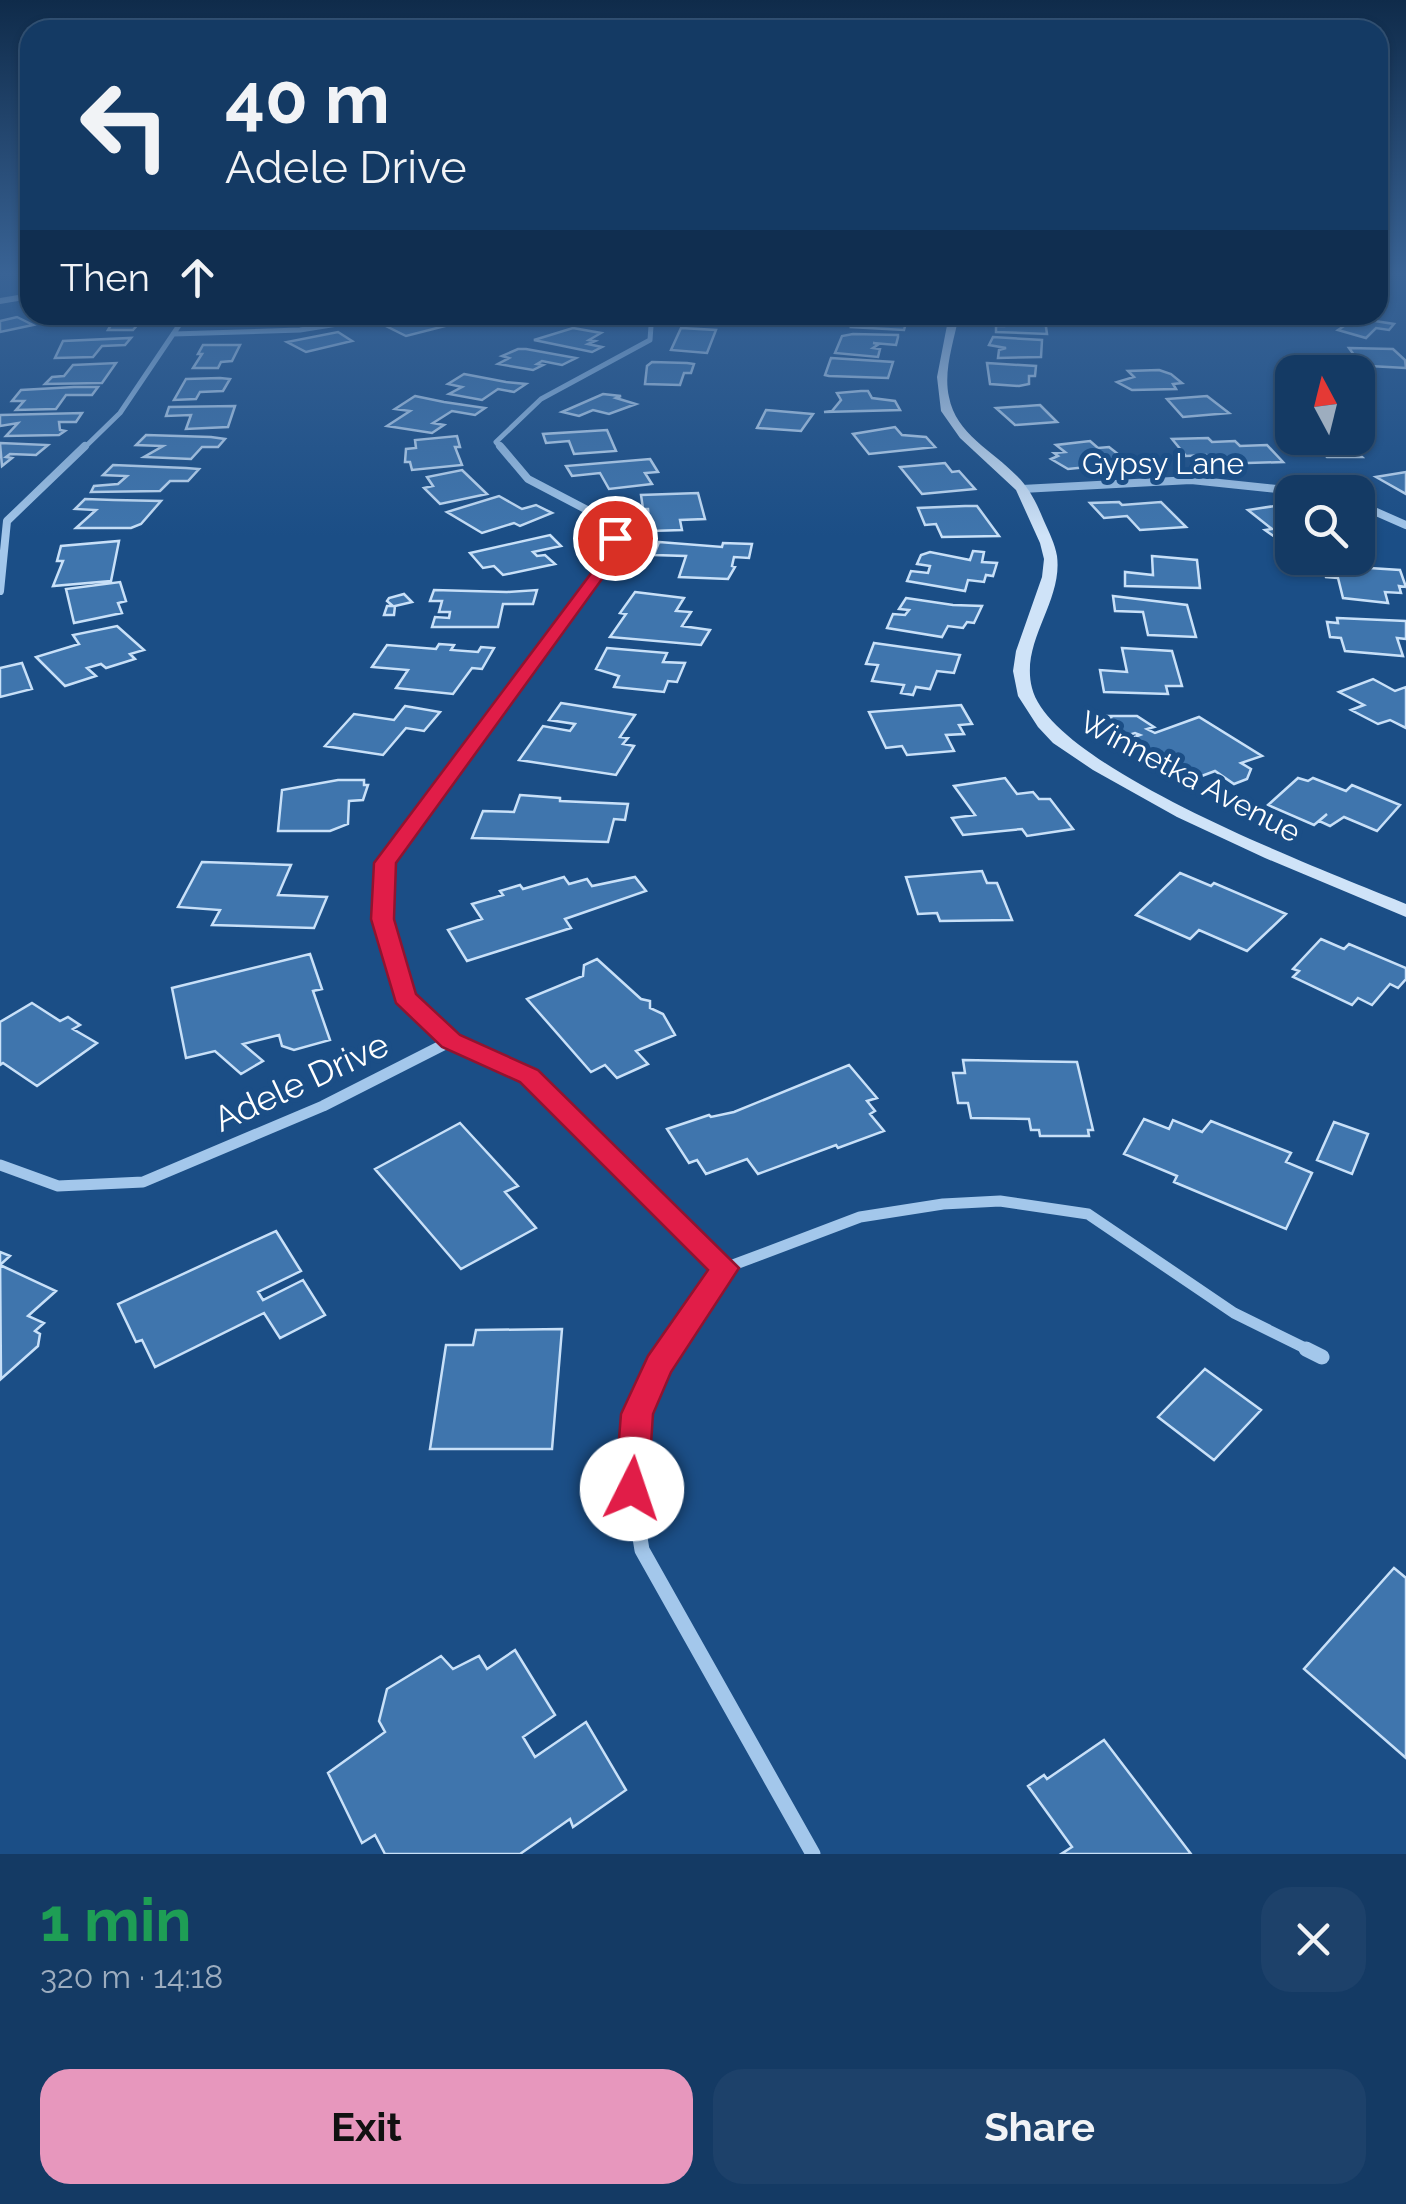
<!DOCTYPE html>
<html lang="en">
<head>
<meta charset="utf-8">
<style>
  :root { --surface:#143a64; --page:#1d416a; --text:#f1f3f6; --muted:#9dadbf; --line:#335478; --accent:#e797bd }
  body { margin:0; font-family:Raleway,sans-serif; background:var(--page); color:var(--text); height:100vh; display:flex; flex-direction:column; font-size:38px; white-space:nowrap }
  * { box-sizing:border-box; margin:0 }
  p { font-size:32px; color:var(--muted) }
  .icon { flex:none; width:55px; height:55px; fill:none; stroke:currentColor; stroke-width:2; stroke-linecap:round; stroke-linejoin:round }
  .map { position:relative; height:1854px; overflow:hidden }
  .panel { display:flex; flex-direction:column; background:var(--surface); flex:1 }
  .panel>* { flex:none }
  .guide { position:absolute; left:20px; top:20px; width:1368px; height:305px; border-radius:30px; box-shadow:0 2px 8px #0004,0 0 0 2px var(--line); background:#143a64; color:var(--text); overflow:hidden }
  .needle { width:65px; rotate:353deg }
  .fabs { position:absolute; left:1275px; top:355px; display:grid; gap:20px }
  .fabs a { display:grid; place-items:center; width:100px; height:100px; border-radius:20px; background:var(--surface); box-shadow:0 2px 8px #0004,0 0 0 2px var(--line); font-size:50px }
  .pin { position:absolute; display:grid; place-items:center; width:85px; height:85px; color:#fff; margin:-42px; border:5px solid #fff; border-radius:50%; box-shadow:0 2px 10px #0007 }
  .me { position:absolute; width:110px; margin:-55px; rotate:4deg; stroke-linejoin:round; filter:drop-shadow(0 0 8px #0008) }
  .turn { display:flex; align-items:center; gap:35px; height:210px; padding:0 40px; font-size:45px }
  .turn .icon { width:130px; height:130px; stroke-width:2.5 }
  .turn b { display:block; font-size:70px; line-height:85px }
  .then { display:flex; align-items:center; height:95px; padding:0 40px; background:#0003; gap:20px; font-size:38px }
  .round { display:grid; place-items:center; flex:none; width:105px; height:105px; border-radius:30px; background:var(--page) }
  .head { display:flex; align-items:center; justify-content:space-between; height:170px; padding:0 40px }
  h1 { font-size:60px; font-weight:700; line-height:75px; color:#1e9e55 }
  .cta { display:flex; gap:20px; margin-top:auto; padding:20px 40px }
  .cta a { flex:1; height:115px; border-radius:30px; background:var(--accent); color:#111; font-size:40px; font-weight:700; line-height:115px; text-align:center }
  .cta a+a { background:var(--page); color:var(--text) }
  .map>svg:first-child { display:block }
</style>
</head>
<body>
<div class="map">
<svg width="1406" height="1854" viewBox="0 0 1406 1854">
  <rect width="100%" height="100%" fill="#1b4e86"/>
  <!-- building -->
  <path fill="#3f75ad" stroke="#c8e0f8" stroke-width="2.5" d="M 111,315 L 146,315 L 133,330 L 108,330 L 111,325 L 103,325 Z
    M 229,315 L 293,315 L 298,320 L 236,323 Z
    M 557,315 L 510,322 L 490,316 L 494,315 Z
    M 702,315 L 747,315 L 754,318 L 720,324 Z
    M 855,315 L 895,315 L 893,322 L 906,323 L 904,330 L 851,327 Z
    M 1359,316 L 1375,321 L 1394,324 L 1389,330 L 1376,328 L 1366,338 L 1338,330 Z
    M 17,317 L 33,325 L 0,332 L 0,321 Z
    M 436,317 L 449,325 L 406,336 L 386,326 Z
    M 992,317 L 1045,320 L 1047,334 L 996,332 L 996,326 L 1004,326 L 1004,323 L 992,323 Z
    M 573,328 L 601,333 L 589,340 L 595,341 L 588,344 L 602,347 L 592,352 L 534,340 Z
    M 681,328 L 716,330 L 707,353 L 671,350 Z
    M 338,332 L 352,341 L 306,352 L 287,342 Z
    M 853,334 L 898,335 L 898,337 L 896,345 L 873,343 L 879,344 L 873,348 L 880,349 L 878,357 L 835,353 L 842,336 Z
    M 993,337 L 1042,340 L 1041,357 L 998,358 L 999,350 L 1006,348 L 989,345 Z
    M 131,338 L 125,345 L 102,346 L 93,357 L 55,358 L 63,341 Z
    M 203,345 L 240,345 L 232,361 L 221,362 L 218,368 L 193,368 L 202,354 L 198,354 Z
    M 1349,348 L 1393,349 L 1405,360 L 1406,368 L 1370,366 L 1367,359 L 1354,355 Z
    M 518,349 L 526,349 L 576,358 L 562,365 L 542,361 L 537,364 L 543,365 L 533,370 L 498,364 L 509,358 L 502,356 Z
    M 831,358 L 893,362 L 888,378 L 829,376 L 825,375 Z
    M 652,362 L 687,363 L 694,364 L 691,373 L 684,373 L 680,385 L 645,384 L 647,366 Z
    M 116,363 L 102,383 L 45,384 L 52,377 L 64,376 L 73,365 Z
    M 987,363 L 1036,366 L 1035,376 L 1029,376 L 1029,384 L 1019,386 L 990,384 Z
    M 1159,370 L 1171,374 L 1182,383 L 1173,384 L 1176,389 L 1132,390 L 1117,382 L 1134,377 L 1128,371 Z
    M 464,374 L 506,382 L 526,384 L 514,392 L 498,389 L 482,400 L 449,394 L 462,387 L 448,384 Z
    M 186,379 L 220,378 L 230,379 L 223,391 L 200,392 L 196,399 L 174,400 Z
    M 74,387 L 98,387 L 92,395 L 66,395 L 56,409 L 16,410 L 24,401 L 12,401 L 21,390 Z
    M 861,391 L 868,391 L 872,398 L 895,401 L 900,410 L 824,412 L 832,411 L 841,400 L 837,393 Z
    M 603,394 L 621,396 L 616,398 L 636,404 L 609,414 L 593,410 L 579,416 L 562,412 Z
    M 415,396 L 444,402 L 485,408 L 475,415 L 452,411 L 433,423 L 444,425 L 432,433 L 387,426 L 410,411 L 395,409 Z
    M 1207,396 L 1229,413 L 1183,417 L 1167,399 Z
    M 1040,405 L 1057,422 L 1015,425 L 996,408 Z
    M 235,406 L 228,427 L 186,429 L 191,415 L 166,416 L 169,407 Z
    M 766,410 L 801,413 L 813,414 L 801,431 L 757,428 Z
    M 82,413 L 76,422 L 59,422 L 60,430 L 65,431 L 59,435 L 6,436 L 18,423 L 0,426 L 0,415 Z
    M 895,427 L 902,435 L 926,437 L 935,447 L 869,454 L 853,434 Z
    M 607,430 L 616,451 L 574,454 L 569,441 L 546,443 L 543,434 Z
    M 1292,433 L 1292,438 L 1341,438 L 1362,457 L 1327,457 L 1319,449 L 1296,449 L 1279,434 Z
    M 146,435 L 211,437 L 225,439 L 218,447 L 202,447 L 191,459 L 144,457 L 163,446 L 136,445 Z
    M 457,436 L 460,447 L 455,447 L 462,465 L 412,470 L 410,462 L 405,462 L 406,449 L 416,448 L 415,440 Z
    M 1208,438 L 1212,442 L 1235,441 L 1240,446 L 1267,445 L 1283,462 L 1214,464 L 1206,455 L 1186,456 L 1172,439 Z
    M 1090,441 L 1098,448 L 1109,447 L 1123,458 L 1112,459 L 1117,464 L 1068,469 L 1051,459 L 1058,456 L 1054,453 L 1065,452 L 1056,445 Z
    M 0,443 L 48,445 L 36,455 L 10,454 L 6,457 L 12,458 L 2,466 Z
    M 650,459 L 658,472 L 645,473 L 652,484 L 609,489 L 600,473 L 572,476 L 566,466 Z
    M 945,463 L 952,472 L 959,471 L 975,489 L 922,494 L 900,467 Z
    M 113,465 L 186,468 L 199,469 L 188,481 L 170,481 L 160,491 L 91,492 L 94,486 L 118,484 L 127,476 L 103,475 Z
    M 462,470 L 487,494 L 440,504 L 424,488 L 433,486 L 427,477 Z
    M 1406,472 L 1406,494 L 1376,477 Z
    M 698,493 L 705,519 L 680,520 L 682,530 L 650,531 L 648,509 L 643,509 L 641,495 Z
    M 499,496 L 522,509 L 536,505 L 552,513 L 520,526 L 514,523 L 482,533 L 447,512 Z
    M 85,499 L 114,500 L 161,501 L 141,524 L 131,528 L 76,528 L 96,510 L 75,509 Z
    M 1119,502 L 1122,505 L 1161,502 L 1186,527 L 1140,530 L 1127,516 L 1104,518 L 1090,503 Z
    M 1281,505 L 1292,513 L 1292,539 L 1279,540 L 1265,530 L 1272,529 L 1248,510 Z
    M 965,506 L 977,506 L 999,536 L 942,537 L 936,524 L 925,525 L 918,508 Z
    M 550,535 L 561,546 L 533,552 L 537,556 L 545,555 L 555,564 L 503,575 L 494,566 L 483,568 L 470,553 Z
    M 119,541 L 111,581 L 53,586 L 63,561 L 57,561 L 61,546 Z
    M 659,542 L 722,547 L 723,543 L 752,544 L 749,558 L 734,557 L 732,566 L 735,567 L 728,579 L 679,577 L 686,556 L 654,555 Z
    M 973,551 L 984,552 L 982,562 L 997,563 L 993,576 L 986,575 L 984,582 L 968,580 L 965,591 L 907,581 L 911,571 L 928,573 L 930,566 L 917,564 L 921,555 L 930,552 L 970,560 Z
    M 1152,556 L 1197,560 L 1200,588 L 1125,586 L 1125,572 L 1153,575 Z
    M 1323,565 L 1400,570 L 1406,587 L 1399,586 L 1401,593 L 1385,592 L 1388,603 L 1343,598 L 1338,578 L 1326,577 Z
    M 120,582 L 126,601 L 118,603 L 122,613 L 74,623 L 66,589 Z
    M 434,590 L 507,592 L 537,590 L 533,604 L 503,604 L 498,627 L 432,627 L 435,617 L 449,618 L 450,612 L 439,612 L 442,601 L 430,601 Z
    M 635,592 L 684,598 L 676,611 L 691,612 L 682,626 L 710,630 L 701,645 L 610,637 L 626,614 L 620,613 Z
    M 404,594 L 412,602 L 395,606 L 394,615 L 384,615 L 387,606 L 393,606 L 387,601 L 389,598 Z
    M 1113,596 L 1187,605 L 1196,637 L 1148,635 L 1143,612 L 1115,611 Z
    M 906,598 L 953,605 L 982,606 L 974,623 L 967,622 L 963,628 L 948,626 L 942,637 L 887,628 L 893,614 L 905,615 L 909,610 L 899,609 Z
    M 1337,618 L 1406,621 L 1406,639 L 1397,638 L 1403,656 L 1345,651 L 1341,638 L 1330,637 L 1327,622 L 1338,623 Z
    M 117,626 L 144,650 L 130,654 L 135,659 L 106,668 L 101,664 L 87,668 L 96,676 L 65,686 L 36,657 L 79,644 L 73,635 Z
    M 874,643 L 960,655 L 954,673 L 937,671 L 930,689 L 916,687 L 913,695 L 901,693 L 904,685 L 872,681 L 878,665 L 866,664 Z
    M 439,644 L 454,645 L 451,650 L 478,652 L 481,647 L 494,648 L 482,669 L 472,668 L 453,694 L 396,688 L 408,670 L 372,667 L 387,645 L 436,649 Z
    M 607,648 L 667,653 L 663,662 L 685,663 L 677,682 L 668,681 L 664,692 L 614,687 L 619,676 L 596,669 Z
    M 1122,648 L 1172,651 L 1182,686 L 1166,686 L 1168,694 L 1104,692 L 1100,670 L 1127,672 Z
    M 22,663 L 32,689 L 0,697 L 0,668 Z
    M 1373,679 L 1395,691 L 1406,687 L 1406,728 L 1390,720 L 1378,724 L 1351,710 L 1364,705 L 1339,692 Z
    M 561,703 L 635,715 L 620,737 L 628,738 L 623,744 L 634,746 L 616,775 L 519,760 L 543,726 L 570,731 L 575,724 L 549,720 Z
    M 961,705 L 972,724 L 959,725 L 964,734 L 946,735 L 954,751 L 907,755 L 902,746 L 886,748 L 869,712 Z
    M 405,706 L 440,712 L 424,731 L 406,728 L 383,755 L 325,746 L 354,714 L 394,720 Z
    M 1108,716 L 1137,716 L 1154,727 L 1147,729 L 1155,733 L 1199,717 L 1262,756 L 1241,763 L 1251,769 L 1247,779 L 1234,784 L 1215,771 L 1199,777 L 1172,760 L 1166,762 L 1129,739 L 1140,735 L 1135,733 L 1125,736 L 1110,726 L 1105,721 L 1111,718 Z
    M 1005,778 L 1017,794 L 1033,792 L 1039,799 L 1050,799 L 1073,829 L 1027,836 L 1022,829 L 963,835 L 952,818 L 975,815 L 954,786 Z
    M 1298,778 L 1308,781 L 1313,778 L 1346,791 L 1352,785 L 1400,805 L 1377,831 L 1344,817 L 1330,826 L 1319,821 L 1327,814 L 1314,825 L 1268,805 Z
    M 338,780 L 364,780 L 364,785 L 368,785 L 363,800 L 349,801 L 348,824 L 330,831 L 278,831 L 282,790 Z
    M 520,795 L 560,798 L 560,801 L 628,804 L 625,820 L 614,819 L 608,842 L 472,838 L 483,811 L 514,812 Z
    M 202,862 L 291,865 L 278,895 L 327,897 L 314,928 L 212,925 L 220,910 L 178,907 Z
    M 982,871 L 987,883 L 997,883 L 1012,920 L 940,921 L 937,913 L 918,914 L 906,877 Z
    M 1180,873 L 1211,886 L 1214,883 L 1286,914 L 1247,951 L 1199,930 L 1190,939 L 1136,915 Z
    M 564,877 L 569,884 L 587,879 L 592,886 L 635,877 L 646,891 L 565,919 L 571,928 L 467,961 L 448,930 L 482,919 L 472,904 L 503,895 L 500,891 L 520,885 L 523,889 Z
    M 1321,939 L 1344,949 L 1349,944 L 1406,968 L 1406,979 L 1398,988 L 1390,984 L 1372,1005 L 1358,998 L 1352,1005 L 1293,977 L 1299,971 L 1293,969 Z
    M 310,954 L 322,989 L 313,991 L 330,1040 L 294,1050 L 282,1046 L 279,1035 L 243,1044 L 263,1061 L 241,1074 L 215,1051 L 186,1058 L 172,988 Z
    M 597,959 L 641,999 L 650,1001 L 650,1008 L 663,1014 L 675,1035 L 636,1051 L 648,1064 L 617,1078 L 605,1065 L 591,1072 L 527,999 L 583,976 L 584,965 Z
    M 32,1003 L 60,1021 L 68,1017 L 80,1025 L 73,1029 L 97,1043 L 37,1086 L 3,1063 L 0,1065 L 0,1022 Z
    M 963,1060 L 1077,1062 L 1093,1130 L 1088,1130 L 1089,1136 L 1040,1136 L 1039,1130 L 1031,1130 L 1029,1119 L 971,1118 L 968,1103 L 958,1103 L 953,1073 L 965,1073 Z
    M 849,1065 L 877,1098 L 867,1101 L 875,1111 L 870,1114 L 884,1131 L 838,1148 L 836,1145 L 758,1174 L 747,1159 L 706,1174 L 697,1160 L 689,1163 L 667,1129 L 709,1115 L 711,1117 L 734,1112 Z
    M 1144,1119 L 1169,1129 L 1173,1120 L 1202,1132 L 1211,1121 L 1291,1153 L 1286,1162 L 1312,1173 L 1286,1229 L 1174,1182 L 1177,1176 L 1124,1154 Z
    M 1334,1122 L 1368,1134 L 1352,1174 L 1317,1160 Z
    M 460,1123 L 518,1186 L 505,1192 L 536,1228 L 461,1269 L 375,1169 Z
    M 276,1231 L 301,1271 L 258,1292 L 263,1300 L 303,1280 L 325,1315 L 280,1338 L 264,1313 L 155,1367 L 142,1340 L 136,1342 L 118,1304 Z
    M 0,1252 L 10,1256 L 0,1265 L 56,1291 L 28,1316 L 44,1323 L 35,1331 L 40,1334 L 38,1346 L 1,1379 Z
    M 562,1329 L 552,1449 L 430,1449 L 446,1345 L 473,1345 L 476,1330 Z
    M 1205,1369 L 1261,1410 L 1214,1460 L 1158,1417 Z
    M 1394,1568 L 1406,1578 L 1406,1758 L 1304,1669 Z
    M 515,1650 L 555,1715 L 523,1737 L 535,1757 L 586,1722 L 626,1790 L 573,1827 L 570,1819 L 520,1854 L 385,1854 L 375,1835 L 362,1843 L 328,1773 L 385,1732 L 379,1721 L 387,1689 L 441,1656 L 453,1669 L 479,1656 L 487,1669 Z
    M 1104,1740 L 1191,1854 L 1061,1854 L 1072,1847 L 1028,1786 L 1044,1775 L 1047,1779 Z"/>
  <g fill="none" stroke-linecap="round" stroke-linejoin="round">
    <!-- street-far4 -->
    <path stroke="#a3c7eb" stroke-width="5" d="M 173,334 L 300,330 L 394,315
      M 83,449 L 120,413 L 186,315
      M 502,449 L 496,442 L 541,399 L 650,340 L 651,326 L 637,315"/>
    <!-- street-far3 -->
    <path stroke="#a3c7eb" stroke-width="8" d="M 500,446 L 528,479 L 593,513 L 615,538 L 602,568 L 525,673
      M 1022,489 L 1191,480 L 1305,492
      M 1358,504 L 1406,525
      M 0,591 L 7,521 L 85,446"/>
    <!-- street-far2 -->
    <path stroke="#a3c7eb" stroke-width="9" d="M 396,967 L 382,919 L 385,863 L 527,670"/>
    <!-- street-far1 -->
    <path stroke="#a3c7eb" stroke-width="11" d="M 395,964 L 405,998 L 451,1041 L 529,1076 L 725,1268
      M 0,1165 L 58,1186 L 143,1182 L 323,1106 L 451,1041
      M 668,1351 L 725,1268 L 860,1217 L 943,1204 L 1000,1201 L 1088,1214 L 1234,1313 L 1311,1351"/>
    <!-- street -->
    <path stroke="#a3c7eb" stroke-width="15" d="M 670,1349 L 637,1414 L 632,1489 L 642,1550 L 813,1854
      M 1306,1349 L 1322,1357"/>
    <!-- secondary -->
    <path fill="#cfe3f8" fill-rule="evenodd" d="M 30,293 L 30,299 L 0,304 L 0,298 Z
      M 949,315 L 959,315 C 954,341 943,371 949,397 C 956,434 993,451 1017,476 C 1030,489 1037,504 1044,521 C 1049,532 1055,544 1057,556 C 1063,602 1020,641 1032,688 C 1052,769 1329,872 1406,904 L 1406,917 L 1265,858 L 1177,817 L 1093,770 L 1053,743 L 1038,727 L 1018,696 L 1013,671 L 1016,651 L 1042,577 L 1044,559 L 1040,543 L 1016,490 L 960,438 L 941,411 L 937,377 Z"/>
  </g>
  <!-- sky -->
  <linearGradient id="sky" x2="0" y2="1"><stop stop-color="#0f2b4a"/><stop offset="0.51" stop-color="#396395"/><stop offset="1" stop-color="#396395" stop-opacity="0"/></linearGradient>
  <rect width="1406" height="536" fill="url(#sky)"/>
  <!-- route -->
  <path fill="#e11d48" stroke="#92132f" stroke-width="2.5" d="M 609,535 L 622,538 L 610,568 L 396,863 L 394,919 L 416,994 L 460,1035 L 538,1070 L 739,1268 L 671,1372 L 653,1414 L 648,1489 L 644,1500 L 632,1504 L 620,1500 L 615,1489 L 621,1414 L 648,1356 L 708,1270 L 520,1082 L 442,1047 L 396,1003 L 371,919 L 374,863 L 595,568 Z"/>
  <g text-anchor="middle" stroke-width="10" stroke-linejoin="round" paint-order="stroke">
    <!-- far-street labels -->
    <g font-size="30" fill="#fff" stroke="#1b4e86">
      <text x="1163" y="474">Gypsy Lane</text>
      <text transform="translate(1190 777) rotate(28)" y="10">Winnetka Avenue</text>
    </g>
    <!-- street labels -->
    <g font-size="35" fill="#fff" stroke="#1b4e86">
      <text transform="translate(301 1082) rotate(-25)" y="12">Adele Drive</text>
    </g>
  </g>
</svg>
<div class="fabs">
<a><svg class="needle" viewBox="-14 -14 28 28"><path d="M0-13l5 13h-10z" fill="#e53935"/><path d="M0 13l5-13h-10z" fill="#9dadbf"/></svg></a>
<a><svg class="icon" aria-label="search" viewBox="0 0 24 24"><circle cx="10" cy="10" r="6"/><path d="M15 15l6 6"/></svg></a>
</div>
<div class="pin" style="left:615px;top:538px;background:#d93025"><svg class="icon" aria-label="arrive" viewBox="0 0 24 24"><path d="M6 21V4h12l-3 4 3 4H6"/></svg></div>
<svg class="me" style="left:632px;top:1489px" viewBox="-20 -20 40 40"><circle r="19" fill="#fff"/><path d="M0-13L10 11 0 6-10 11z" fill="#e11d48"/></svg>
<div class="guide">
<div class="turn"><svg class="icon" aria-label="left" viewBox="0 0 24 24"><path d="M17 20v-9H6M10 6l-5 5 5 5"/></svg><div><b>40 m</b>Adele Drive</div></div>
<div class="then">Then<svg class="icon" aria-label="ahead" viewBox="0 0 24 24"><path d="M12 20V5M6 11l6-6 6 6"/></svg></div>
</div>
</div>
<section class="panel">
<div class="head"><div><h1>1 min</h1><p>320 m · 14:18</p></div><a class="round"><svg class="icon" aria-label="close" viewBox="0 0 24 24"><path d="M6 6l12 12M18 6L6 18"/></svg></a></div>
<div class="cta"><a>Exit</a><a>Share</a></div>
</section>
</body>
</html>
